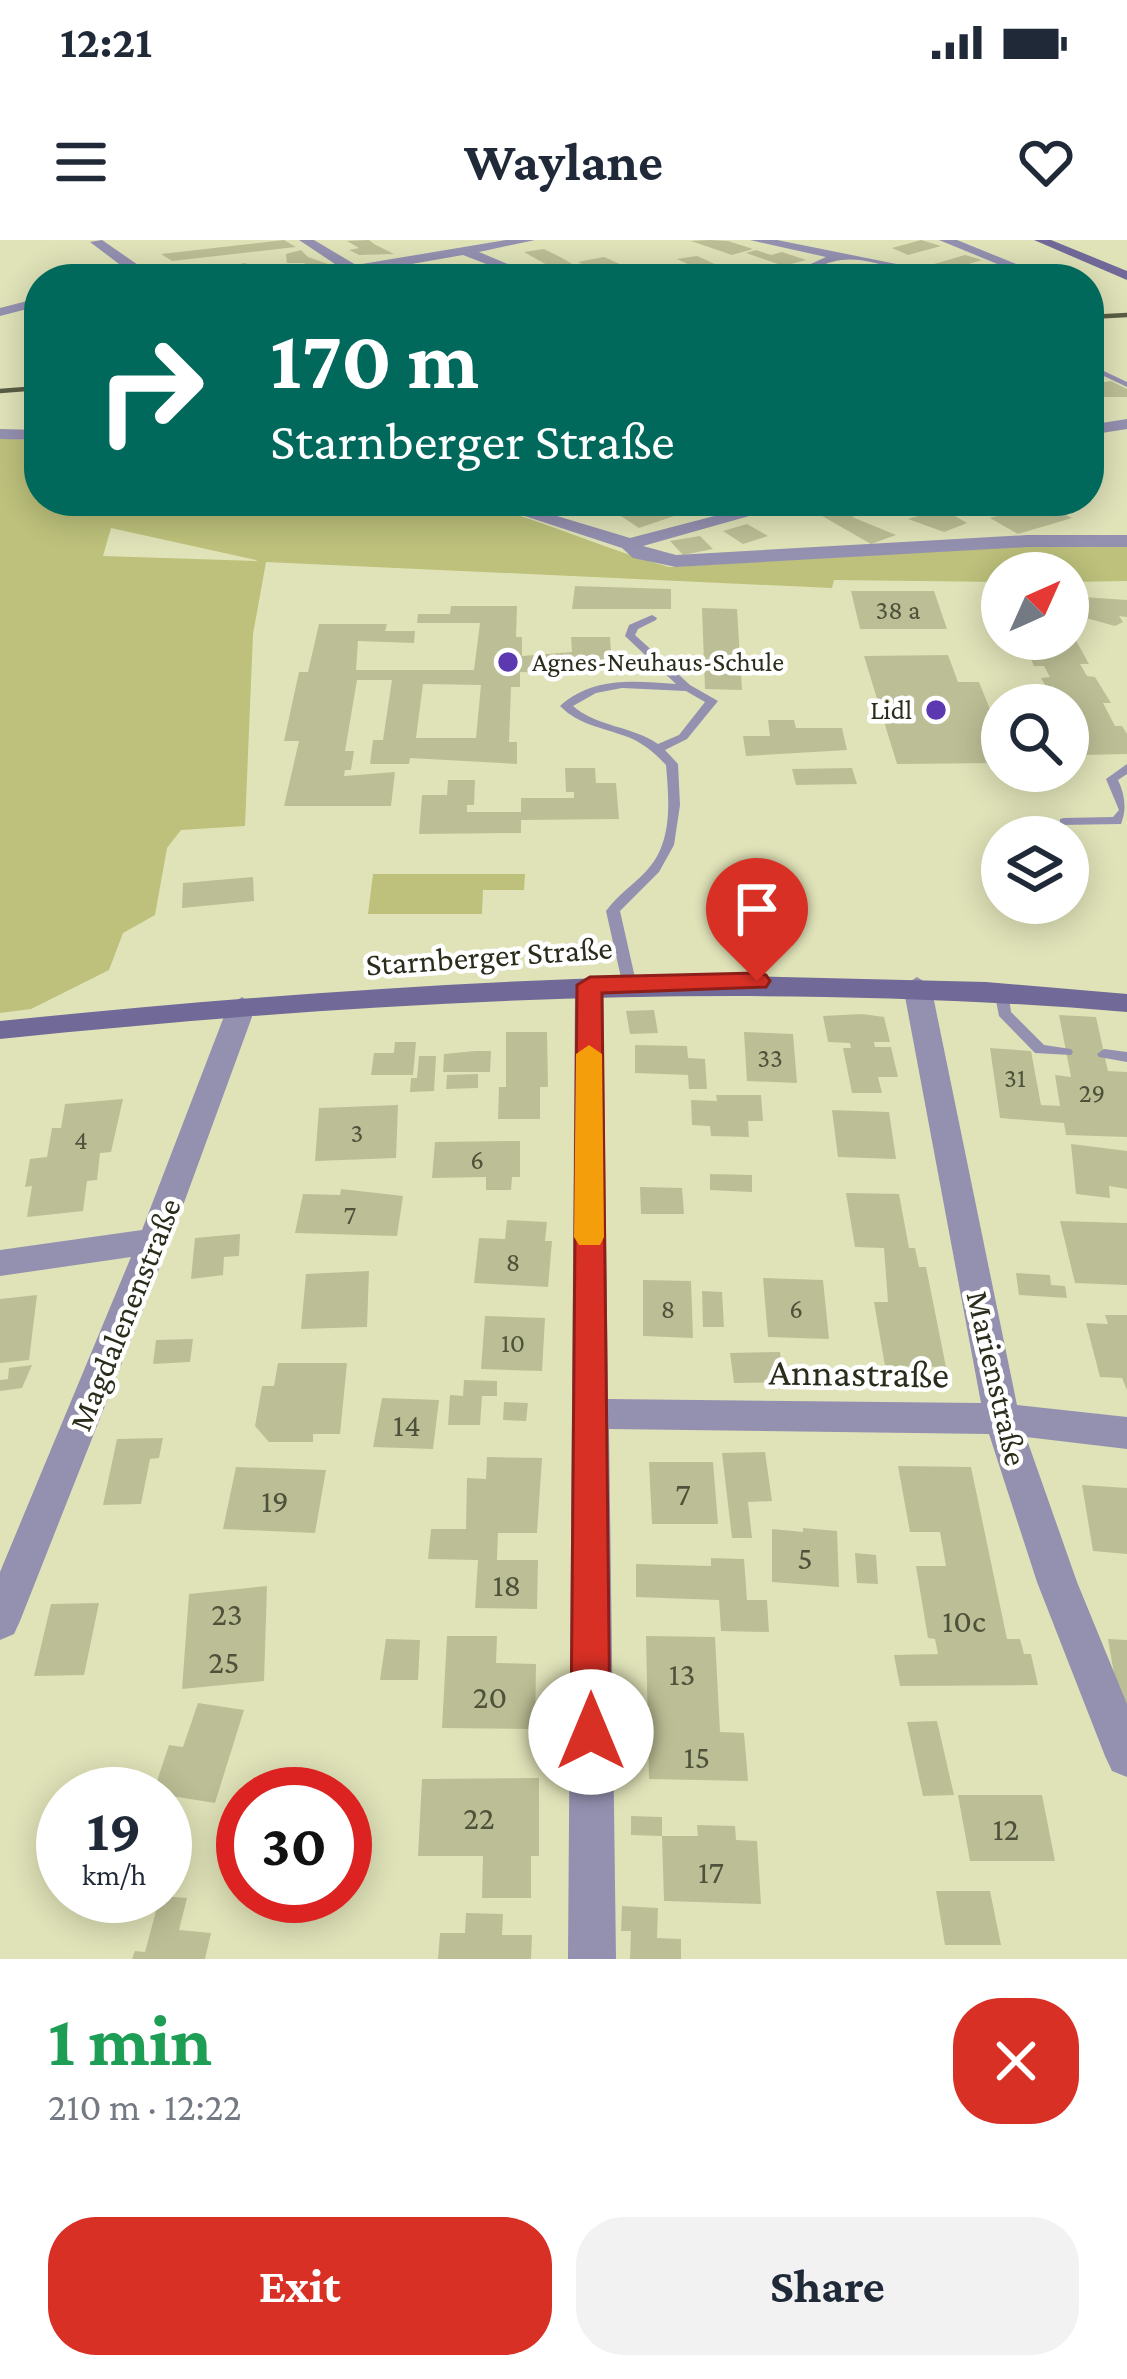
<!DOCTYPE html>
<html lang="en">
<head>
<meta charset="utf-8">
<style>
  :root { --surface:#fff; --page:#f2f2f3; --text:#1f2937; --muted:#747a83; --accent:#d93025 }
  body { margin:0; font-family:"Crimson Pro",serif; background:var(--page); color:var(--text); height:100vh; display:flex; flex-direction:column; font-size:45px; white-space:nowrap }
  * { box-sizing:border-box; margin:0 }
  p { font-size:39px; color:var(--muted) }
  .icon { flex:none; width:66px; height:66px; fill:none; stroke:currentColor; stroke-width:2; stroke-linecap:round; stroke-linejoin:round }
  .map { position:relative; height:1719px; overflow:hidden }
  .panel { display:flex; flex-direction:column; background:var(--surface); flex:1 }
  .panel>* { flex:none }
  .top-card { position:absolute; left:24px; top:24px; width:1080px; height:252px; border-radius:48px; box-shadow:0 6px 30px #0003; background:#00695c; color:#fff; overflow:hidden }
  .needle { width:78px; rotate:45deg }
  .tools { position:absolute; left:981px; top:312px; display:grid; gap:24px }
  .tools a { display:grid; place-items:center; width:108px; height:108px; border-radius:50%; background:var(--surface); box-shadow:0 6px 30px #0003; font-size:60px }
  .speed { position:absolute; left:36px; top:1527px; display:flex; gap:24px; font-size:60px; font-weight:700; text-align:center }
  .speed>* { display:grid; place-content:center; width:156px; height:156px; border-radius:50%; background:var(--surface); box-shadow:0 6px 30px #0003; line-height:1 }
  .speed small { font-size:30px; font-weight:400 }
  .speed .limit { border:18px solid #d22; background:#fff; color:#111 }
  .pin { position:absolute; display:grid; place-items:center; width:102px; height:102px; color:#fff; margin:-123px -51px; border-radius:50% 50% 50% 0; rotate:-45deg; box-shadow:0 0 12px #0007 }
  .pin .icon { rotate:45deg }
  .me { position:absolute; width:132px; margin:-66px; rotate:0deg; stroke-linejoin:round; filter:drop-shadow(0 0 9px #0008) }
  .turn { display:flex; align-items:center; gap:42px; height:252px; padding:0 48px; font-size:54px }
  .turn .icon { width:156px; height:156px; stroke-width:2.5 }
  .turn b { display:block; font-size:84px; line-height:102px }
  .round { display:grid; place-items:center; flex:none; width:126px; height:126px; border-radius:48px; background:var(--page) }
  .headline { display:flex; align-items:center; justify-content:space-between; height:204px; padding:0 48px }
  h1 { font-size:72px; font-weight:700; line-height:90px; color:#1e9e55 }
  .primary-button { display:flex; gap:24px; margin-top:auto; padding:24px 48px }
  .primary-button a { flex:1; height:138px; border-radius:48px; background:var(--accent); color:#fff; font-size:48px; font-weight:700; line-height:138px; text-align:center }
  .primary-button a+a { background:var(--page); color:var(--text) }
  .status { display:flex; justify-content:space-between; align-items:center; height:84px; padding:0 60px; background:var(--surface); direction:ltr }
  .status svg { height:33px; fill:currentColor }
  header { display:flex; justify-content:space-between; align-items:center; height:156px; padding:0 48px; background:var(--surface); font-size:54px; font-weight:700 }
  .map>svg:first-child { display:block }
</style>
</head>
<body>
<div class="status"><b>12:21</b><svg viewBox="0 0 49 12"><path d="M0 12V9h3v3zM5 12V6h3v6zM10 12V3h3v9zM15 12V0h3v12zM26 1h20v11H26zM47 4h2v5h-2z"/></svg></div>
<header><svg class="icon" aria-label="menu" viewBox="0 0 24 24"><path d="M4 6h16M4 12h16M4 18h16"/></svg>Waylane<svg class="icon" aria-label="heart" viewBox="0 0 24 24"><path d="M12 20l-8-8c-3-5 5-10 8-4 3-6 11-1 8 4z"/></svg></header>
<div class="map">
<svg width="1127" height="1719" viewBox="0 0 1127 1719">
  <rect width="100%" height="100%" fill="#e0e3b8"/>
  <!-- green -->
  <path fill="#bdc17b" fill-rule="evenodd" d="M 0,198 L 39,201 L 39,261 L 468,261 C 537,277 600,308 669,327 L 1028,306 L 1127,306 L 1127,341 L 1068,342 L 1068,333 L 1002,333 L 1002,342 L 834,340 L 832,348 L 266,322 L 253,394 L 245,586 L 181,590 L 167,608 L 155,675 L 123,693 L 109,730 L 31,769 L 0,773 ZM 111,288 L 256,320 L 257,321 L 103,316 Z
    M 373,634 L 525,634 L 524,650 L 483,650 L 482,674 L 368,674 Z"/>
  <!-- building -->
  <path fill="#bcbf95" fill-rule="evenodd" d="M 284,0 L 296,7 L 172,21 L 161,14 Z
    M 369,0 L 374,4 L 394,14 L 359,15 L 349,10 L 359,8 L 347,1 Z
    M 709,0 L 728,1 L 753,9 L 732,15 L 691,1 Z
    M 921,0 L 941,6 L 908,15 L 892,8 Z
    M 544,9 L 560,17 L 576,26 L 556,30 L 524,12 Z
    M 301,10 L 308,17 L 334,26 L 314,30 L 304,23 L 287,23 L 286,14 Z
    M 756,10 L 771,15 L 782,12 L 806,20 L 784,26 L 746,13 Z
    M 965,15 L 982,20 L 949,30 L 934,24 Z
    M 697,16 L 719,26 L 731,31 L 711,35 L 677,19 Z
    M 604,17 L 622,25 L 595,31 L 578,22 Z
    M 245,23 L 263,33 L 234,39 L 220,28 Z
    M 100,25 L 110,32 L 57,39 L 67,32 Z
    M 1111,141 L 1127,149 L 1127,157 L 1105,157 L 1089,149 L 1089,145 Z
    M 835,261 L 861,274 L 852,277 L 896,295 L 871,304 L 810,269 Z
    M 883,261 L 909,261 L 916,265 L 894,276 L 869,265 Z
    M 952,261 L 998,261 L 1005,265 L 974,273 Z
    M 641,262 L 658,273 L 666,271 L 674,276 L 639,288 L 612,270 Z
    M 1018,270 L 1030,276 L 1058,271 L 1072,278 L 1018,294 L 990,278 Z
    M 936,271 L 950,273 L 967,283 L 944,292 L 908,279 Z
    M 747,284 L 768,296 L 743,304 L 723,291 Z
    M 700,296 L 713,309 L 683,315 L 670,301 Z
    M 575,346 L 671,349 L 671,369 L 572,369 Z
    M 851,351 L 934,351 L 947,389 L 860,389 Z
    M 1068,356 L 1127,360 L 1127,377 L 1119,376 L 1123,382 L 1115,386 L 1068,373 Z
    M 451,366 L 517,366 L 516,397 L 522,397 L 522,416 L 572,412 L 571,397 L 610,397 L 612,428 L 586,428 L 587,434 L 520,432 L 520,447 L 511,447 L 509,502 L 517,502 L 517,524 L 410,518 L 409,524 L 370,524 L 373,500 L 383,500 L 392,440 L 357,440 L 345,511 L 354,511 L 351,530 L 345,530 L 344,536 L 395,532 L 391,566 L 284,566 L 299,501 L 284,501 L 299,432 L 308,432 L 319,384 L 387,384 L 385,391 L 415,391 L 414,403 L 358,401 L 356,430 L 474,430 L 480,383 L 417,383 L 418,374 L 450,374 ZM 423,444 L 481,445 L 476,498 L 416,498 Z
    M 702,368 L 737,369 L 742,450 L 705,449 Z
    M 1074,397 L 1089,424 L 1080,424 L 1087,436 L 1095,437 L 1111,463 L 1103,463 L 1115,486 L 1122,486 L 1127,494 L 1127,514 L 1083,515 L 1068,488 L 1076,484 L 1068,465 L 1057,465 L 1041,438 L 1050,437 L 1044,426 L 1034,426 L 1022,399 Z
    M 948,415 L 958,442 L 979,442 L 1002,499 L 1002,523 L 897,524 L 864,416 Z
    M 768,480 L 794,480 L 796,488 L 842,488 L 847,510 L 746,516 L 743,496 L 770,496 Z
    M 565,528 L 595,528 L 596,543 L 616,543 L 619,579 L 521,580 L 521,593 L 419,594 L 422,555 L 447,555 L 448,540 L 475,540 L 474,565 L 467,565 L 467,572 L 521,572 L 521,558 L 574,558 L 574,552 L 566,552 Z
    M 852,528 L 857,544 L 796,545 L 792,529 Z
    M 253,637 L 254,661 L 182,668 L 183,643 Z
    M 654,770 L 658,793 L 630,794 L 626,771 Z
    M 862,774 L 884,777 L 890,802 L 874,802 L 875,807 L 891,807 L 898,837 L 878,837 L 882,853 L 852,853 L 843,808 L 851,808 L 850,803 L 828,802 L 823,776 Z
    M 1059,775 L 1096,777 L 1108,831 L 1127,832 L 1127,897 L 1066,895 L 1064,883 L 1000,878 L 990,808 L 1031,811 L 1041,865 L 1060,866 L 1055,835 L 1071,837 Z
    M 506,792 L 547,792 L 548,847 L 540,847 L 540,879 L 498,879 L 499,847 L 506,847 Z
    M 744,792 L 793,794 L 797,843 L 747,841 Z
    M 395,802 L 416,802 L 413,835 L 371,835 L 374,813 L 394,813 Z
    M 635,805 L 687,806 L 688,818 L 705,819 L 707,849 L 689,849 L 688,835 L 635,833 Z
    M 475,811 L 491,811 L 490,832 L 443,832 L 444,814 Z
    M 419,816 L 436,816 L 434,851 L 410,852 L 411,838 L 417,838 Z
    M 478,834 L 478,848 L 446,849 L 447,835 Z
    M 716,855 L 761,855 L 763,881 L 748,881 L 749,897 L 711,896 L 710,886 L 692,885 L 691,860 L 717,861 Z
    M 123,859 L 111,912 L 100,913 L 97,940 L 87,941 L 83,971 L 27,977 L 32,946 L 25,947 L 30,919 L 47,917 L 52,888 L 61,888 L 65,864 Z
    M 398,865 L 396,918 L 315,921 L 319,868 Z
    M 832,870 L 889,872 L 896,919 L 838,917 Z
    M 520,901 L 520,937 L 512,937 L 511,950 L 486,950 L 486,937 L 432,938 L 435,902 Z
    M 1071,904 L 1127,911 L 1127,949 L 1109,946 L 1110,958 L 1076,954 Z
    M 710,934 L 752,935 L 752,952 L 710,950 Z
    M 640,947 L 682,948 L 684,974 L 641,974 Z
    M 341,949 L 403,956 L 397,996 L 295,993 L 303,954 L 340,955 Z
    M 846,953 L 899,954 L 909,1008 L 915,1008 L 919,1027 L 926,1027 L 946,1127 L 885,1126 L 874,1062 L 888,1062 L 884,1008 L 855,1007 Z
    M 507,980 L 547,982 L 545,1001 L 552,1001 L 548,1047 L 474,1043 L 479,998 L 505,999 Z
    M 1060,981 L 1127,983 L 1127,1045 L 1075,1043 Z
    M 240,994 L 239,1016 L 224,1017 L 223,1035 L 191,1039 L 195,998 Z
    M 369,1031 L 367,1087 L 301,1089 L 306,1034 Z
    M 1016,1033 L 1050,1035 L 1051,1045 L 1065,1046 L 1067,1058 L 1019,1055 Z
    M 763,1038 L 823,1040 L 829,1099 L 768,1097 Z
    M 643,1040 L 691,1041 L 693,1098 L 643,1096 Z
    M 702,1051 L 722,1052 L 724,1087 L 703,1087 Z
    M 37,1055 L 29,1120 L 0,1123 L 0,1059 Z
    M 1105,1075 L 1127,1075 L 1127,1150 L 1122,1138 L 1100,1137 L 1086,1083 L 1108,1084 Z
    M 485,1076 L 545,1078 L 542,1131 L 481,1129 Z
    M 193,1099 L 190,1122 L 153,1124 L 156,1100 Z
    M 780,1112 L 784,1142 L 734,1143 L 730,1113 Z
    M 278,1123 L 347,1123 L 340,1194 L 313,1194 L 313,1202 L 269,1202 L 255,1186 L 262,1146 L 274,1146 Z
    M 32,1125 L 22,1148 L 0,1151 L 0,1140 L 8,1139 L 9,1128 Z
    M 464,1140 L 497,1141 L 497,1156 L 482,1156 L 480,1185 L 448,1185 L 450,1155 L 463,1156 Z
    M 382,1158 L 439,1160 L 433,1209 L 373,1207 Z
    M 504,1162 L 528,1163 L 526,1181 L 503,1180 Z
    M 163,1198 L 159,1218 L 150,1219 L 141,1264 L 103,1265 L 117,1199 Z
    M 765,1212 L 772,1261 L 748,1262 L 752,1298 L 732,1298 L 722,1213 Z
    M 487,1217 L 542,1218 L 537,1293 L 498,1293 L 497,1320 L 538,1320 L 537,1369 L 475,1368 L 478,1320 L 428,1319 L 431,1289 L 466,1289 L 467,1238 L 486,1239 Z
    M 649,1222 L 713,1222 L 718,1284 L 652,1284 Z
    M 898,1226 L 971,1227 L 1007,1399 L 1020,1399 L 1024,1414 L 1031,1414 L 1038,1445 L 900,1446 L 894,1415 L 938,1414 L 935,1399 L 928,1398 L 916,1326 L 946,1326 L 940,1292 L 910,1292 Z
    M 236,1227 L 326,1230 L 315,1293 L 223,1289 Z
    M 1082,1245 L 1127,1248 L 1127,1314 L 1093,1311 Z
    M 803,1288 L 837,1291 L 839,1347 L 772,1342 L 772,1289 L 803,1292 Z
    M 855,1313 L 876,1315 L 878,1344 L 857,1343 Z
    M 711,1318 L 744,1319 L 747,1360 L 767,1360 L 769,1392 L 721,1391 L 719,1360 L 636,1357 L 636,1324 L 711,1326 Z
    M 267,1346 L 264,1441 L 182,1449 L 189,1354 Z
    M 99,1363 L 84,1435 L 34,1436 L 51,1364 Z
    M 447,1396 L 497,1396 L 496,1423 L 536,1424 L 535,1489 L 442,1488 Z
    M 646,1396 L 715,1397 L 720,1492 L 744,1493 L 748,1541 L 649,1539 Z
    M 386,1399 L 420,1400 L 418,1440 L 380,1440 Z
    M 1108,1399 L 1127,1400 L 1127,1464 L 1119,1463 Z
    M 198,1463 L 244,1470 L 215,1563 L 153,1553 L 169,1505 L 183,1507 Z
    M 937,1481 L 954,1555 L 923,1556 L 907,1482 Z
    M 539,1538 L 539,1616 L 531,1616 L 531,1658 L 482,1658 L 483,1616 L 418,1616 L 422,1539 Z
    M 958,1555 L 1042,1555 L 1055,1621 L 970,1621 Z
    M 631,1576 L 662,1577 L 662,1596 L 631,1595 Z
    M 697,1585 L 735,1586 L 736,1600 L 757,1601 L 761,1664 L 664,1661 L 662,1596 L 698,1596 Z
    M 936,1651 L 990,1651 L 1001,1705 L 945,1705 Z
    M 160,1656 L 187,1658 L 179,1690 L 211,1693 L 205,1719 L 132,1719 L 135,1711 L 145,1712 Z
    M 622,1666 L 658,1668 L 657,1698 L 681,1699 L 681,1719 L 630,1719 L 631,1691 L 621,1691 Z
    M 466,1673 L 503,1674 L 502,1695 L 532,1695 L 531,1719 L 438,1719 L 440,1693 L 465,1693 Z"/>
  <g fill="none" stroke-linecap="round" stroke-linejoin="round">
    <!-- service -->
    <path fill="#9490b0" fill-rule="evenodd" d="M 1089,124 L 1127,142 L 1127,147 L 1089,129 Z
      M 734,261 L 746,261 L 762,271 L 754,273 Z
      M 917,261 L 928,261 L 937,267 L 929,269 Z
      M 1012,261 L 1024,261 L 1035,268 L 1027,270 Z
      M 652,375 L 657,378 L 656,380 L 638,389 L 635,395 L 690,445 L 718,461 L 687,499 L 665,510 L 678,524 L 680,565 L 674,605 L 659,632 L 620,671 L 636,742 L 629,746 L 622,742 L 606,671 C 618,654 635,644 648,629 C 673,601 669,560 666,525 C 654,512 642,502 625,496 C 601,487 579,485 560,466 C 593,436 635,441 676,444 L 625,396 L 629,385 ZM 622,448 L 686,451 L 705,462 L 679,495 L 658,504 C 632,486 597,487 573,466 L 596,453 Z
      M 1127,524 L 1127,534 L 1118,540 C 1125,555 1127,569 1121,584 L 1060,585 L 1060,579 L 1064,578 L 1113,577 L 1119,570 L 1106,539 Z
      M 1001,746 L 1008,750 L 1011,772 L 1044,805 L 1071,809 L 1073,812 L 1071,815 L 1035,813 L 999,776 L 994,750 Z
      M 1104,809 L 1127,812 L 1127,822 L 1099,817 L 1097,814 Z"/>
    <!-- minor -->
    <path fill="#9490b0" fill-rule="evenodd" d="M 102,0 L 141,27 L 182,39 L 131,33 L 90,2 Z
      M 299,0 L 314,0 L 356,25 L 506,0 L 535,0 L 479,12 L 544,39 L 525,39 L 463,15 L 366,32 L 361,38 L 352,34 L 292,39 L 341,28 Z
      M 750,0 L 777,0 L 961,37 C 922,46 879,15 841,20 C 818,23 803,39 778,39 L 826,17 Z
      M 939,0 L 957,0 L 1053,39 L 1034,39 Z
      M 39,58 L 39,66 L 0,76 L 0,68 Z
      M 1127,179 L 1127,189 L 1089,195 L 1089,185 Z
      M 0,189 L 39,190 L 39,200 L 0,199 Z
      M 479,261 L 507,261 L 630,298 L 772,261 L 802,261 L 643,306 L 676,315 L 1027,295 L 1127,295 L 1127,307 L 1027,307 L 676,327 L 633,318 L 622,308 Z
      M 589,736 L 603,745 L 608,1159 L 981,1163 L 903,746 L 917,737 L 931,746 L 1017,1165 L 1127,1177 L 1127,1209 L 1026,1197 L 1077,1342 L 1127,1464 L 1127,1537 L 1112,1531 L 1105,1516 L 1037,1342 L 989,1194 L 609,1189 L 616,1719 L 568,1719 L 575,745 Z
      M 242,757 L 256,766 L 170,1001 L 20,1381 L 14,1394 L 0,1400 L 0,1332 L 131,1017 L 0,1036 L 0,1010 L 142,990 L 228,766 Z"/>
    <!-- secondary -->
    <path fill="#716998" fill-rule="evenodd" d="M 1034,0 L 1051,0 L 1127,31 L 1127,40 Z
      M 704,735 L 986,742 L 1127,754 L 1127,772 C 744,740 381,760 0,799 L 0,781 C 235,757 468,740 704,735 Z"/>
    <!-- rail -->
    <path stroke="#5a5d45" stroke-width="4.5" d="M 1089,77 L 1127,75
      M 0,151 L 39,148"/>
  </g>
  <!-- route -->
  <path fill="#d93025" stroke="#8d1f18" stroke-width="3" d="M 757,733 L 766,735 L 770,741 L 766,747 L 602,753 L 610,1492 L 604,1505 L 591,1511 L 577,1505 L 571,1492 L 577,745 L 590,737 Z"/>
  <!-- slow -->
  <path fill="#f59e0b" d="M 589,805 L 602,814 L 604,997 L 600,1005 L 579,1005 L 574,997 L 576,814 Z"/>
  <!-- markers -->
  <g fill="#5c39b1" stroke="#fff" stroke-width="4.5">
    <circle cx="508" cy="422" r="12"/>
    <circle cx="936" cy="470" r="12"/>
  </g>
  <g text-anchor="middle" stroke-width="9" stroke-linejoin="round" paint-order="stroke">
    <!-- number labels -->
    <g font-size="27" fill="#4f523a">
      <text x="898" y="379">38 a</text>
      <text x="770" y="827">33</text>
      <text x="1015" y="847">31</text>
      <text x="1092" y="862">29</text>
      <text x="357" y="902">3</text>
      <text x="81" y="909">4</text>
      <text x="477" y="929">6</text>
      <text x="350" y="984">7</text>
      <text x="513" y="1031">8</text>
      <text x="668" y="1078">8</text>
      <text x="796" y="1078">6</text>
      <text x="513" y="1112">10</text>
    </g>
    <!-- far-poi labels -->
    <g font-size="27" fill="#2b2d1c" stroke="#fff" text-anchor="start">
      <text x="532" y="431">Agnes-Neuhaus-Schule</text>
      <text x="912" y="479" text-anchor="end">Lidl</text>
    </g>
    <!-- street labels -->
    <g font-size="33" fill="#2b2d1c" stroke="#fff">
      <text transform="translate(489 715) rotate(-4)" y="12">Starnberger Straße</text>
      <text transform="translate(124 1074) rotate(-68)" y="12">Magdalenenstraße</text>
      <text transform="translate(998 1138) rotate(77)" y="12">Marienstraße</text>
    </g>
    <!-- near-number labels -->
    <g font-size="33" fill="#4f523a">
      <text x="407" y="1196">14</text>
      <text x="683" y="1265">7</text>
      <text x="275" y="1272">19</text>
      <text x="805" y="1329">5</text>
      <text x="507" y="1356">18</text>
      <text x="227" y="1385">23</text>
      <text x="964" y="1392">10c</text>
      <text x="224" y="1433">25</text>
      <text x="682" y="1445">13</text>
      <text x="490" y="1468">20</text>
      <text x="697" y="1528">15</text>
      <text x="479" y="1589">22</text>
      <text x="1006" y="1600">12</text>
      <text x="711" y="1643">17</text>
    </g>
    <!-- near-street labels -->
    <g font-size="39" fill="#2b2d1c" stroke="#fff">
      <text transform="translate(859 1132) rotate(1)" y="14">Annastraße</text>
    </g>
  </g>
</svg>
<div class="tools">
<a><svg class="needle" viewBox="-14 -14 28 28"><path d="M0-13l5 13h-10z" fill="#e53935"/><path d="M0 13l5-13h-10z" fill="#747a83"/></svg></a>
<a><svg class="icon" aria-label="search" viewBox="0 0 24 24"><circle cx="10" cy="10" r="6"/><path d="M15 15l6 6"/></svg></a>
<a><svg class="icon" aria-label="layers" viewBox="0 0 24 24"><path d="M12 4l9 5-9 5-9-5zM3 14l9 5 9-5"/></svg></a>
</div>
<div class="speed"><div>19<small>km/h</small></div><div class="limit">30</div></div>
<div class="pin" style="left:757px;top:741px;background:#d93025"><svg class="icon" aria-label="arrive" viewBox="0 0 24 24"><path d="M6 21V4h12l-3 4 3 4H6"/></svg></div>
<svg class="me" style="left:591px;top:1492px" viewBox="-20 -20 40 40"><circle r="19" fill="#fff"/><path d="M0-13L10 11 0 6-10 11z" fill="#d93025"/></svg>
<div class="top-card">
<div class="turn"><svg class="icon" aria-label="right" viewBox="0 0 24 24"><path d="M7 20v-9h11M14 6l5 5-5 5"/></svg><div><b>170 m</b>Starnberger Straße</div></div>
</div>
</div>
<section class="panel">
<div class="headline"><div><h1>1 min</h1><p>210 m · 12:22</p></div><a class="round" style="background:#d93025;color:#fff"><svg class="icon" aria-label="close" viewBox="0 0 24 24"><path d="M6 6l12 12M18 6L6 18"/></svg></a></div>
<div class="primary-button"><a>Exit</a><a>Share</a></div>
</section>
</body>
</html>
